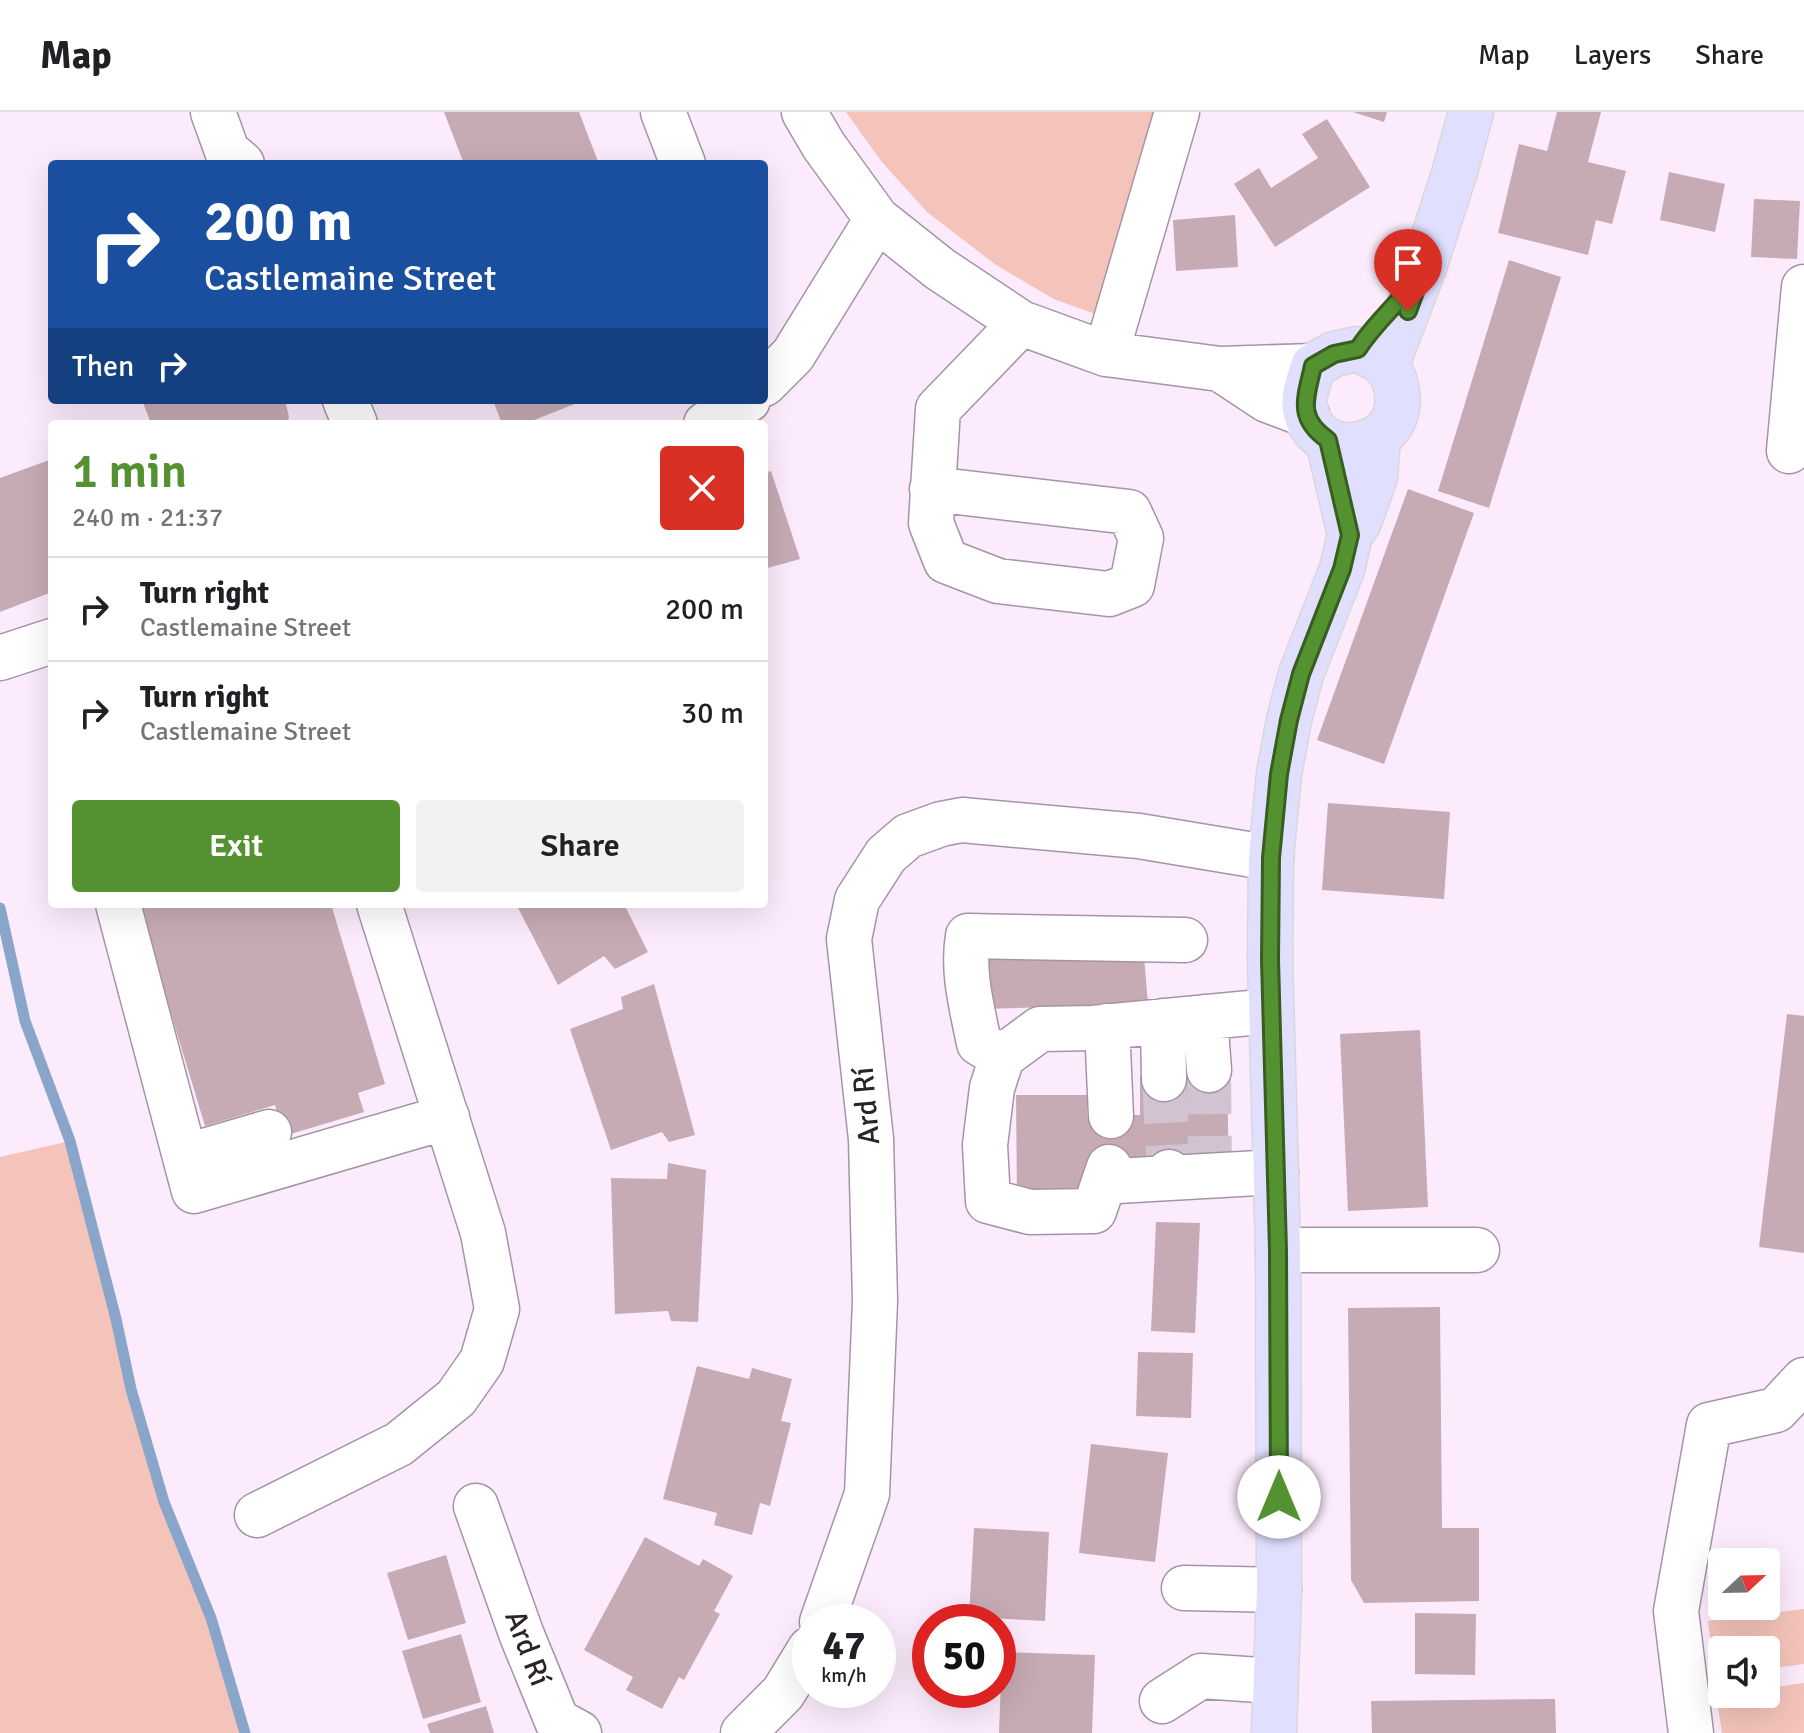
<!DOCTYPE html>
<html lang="en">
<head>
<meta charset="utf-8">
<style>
  :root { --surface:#fff; --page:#f2f2f2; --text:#202124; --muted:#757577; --line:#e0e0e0; --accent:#549130 }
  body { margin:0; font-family:Signika,sans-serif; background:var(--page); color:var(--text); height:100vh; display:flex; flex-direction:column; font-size:30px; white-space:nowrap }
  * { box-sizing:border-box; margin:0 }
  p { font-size:26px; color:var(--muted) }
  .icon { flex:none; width:44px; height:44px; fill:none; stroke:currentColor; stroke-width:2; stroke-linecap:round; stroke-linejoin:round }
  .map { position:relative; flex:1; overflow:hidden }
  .details { position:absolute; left:48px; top:308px; width:720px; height:488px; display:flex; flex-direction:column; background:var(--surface); border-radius:8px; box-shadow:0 8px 32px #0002 }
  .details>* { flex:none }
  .banner { position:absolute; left:48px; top:48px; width:720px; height:244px; border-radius:8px; box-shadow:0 8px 32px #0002; background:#1a4fa0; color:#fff; overflow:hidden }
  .needle { width:52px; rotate:68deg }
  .tools { position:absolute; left:1708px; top:1436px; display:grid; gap:16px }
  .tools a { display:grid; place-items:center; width:72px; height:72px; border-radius:8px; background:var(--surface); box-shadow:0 8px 32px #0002; font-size:40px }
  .speed { position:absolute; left:792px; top:1492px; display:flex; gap:16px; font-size:40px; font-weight:700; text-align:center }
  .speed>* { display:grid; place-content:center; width:104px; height:104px; border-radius:50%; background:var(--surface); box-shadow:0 8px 32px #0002; line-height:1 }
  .speed small { font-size:20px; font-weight:400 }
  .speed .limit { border:12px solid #d22; background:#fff; color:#111 }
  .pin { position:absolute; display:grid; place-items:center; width:68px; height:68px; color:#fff; margin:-82px -34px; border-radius:50% 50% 50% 0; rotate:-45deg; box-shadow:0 0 8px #0007 }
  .pin .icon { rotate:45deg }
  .me { position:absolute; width:88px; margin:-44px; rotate:0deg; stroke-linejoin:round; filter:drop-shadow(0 0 6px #0008) }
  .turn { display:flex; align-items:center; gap:28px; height:168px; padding:0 24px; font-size:36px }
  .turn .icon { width:104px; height:104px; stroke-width:2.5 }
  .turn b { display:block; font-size:56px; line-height:68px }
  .then { display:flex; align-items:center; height:76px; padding:0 24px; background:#0003; gap:16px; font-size:30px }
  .round { display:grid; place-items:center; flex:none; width:84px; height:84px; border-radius:8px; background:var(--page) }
  .head { display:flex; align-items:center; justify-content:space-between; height:136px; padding:0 24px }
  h1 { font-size:48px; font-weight:600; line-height:60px; color:var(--accent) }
  .action { display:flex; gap:16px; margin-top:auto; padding:16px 24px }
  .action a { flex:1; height:92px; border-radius:8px; background:var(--accent); color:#fff; font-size:32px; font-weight:600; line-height:92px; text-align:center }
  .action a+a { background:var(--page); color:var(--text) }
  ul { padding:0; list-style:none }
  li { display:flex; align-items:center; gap:24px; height:104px; padding:0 24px; border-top:2px solid var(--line) }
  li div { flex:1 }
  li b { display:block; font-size:30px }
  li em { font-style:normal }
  header { display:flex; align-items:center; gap:48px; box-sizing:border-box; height:112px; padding:0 40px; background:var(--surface); border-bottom:2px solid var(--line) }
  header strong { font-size:38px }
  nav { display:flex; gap:44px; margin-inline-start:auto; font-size:28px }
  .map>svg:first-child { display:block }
</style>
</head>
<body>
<header>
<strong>Map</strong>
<nav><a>Map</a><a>Layers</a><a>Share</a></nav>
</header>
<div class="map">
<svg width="1804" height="1621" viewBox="0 0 1804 1621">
  <rect width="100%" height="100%" fill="#fbebfc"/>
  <!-- green -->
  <path fill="#f4c4ba" d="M 846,0 L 1166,0 L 1103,205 L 1054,187 L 996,153 L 927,100 L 881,49 Z
    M 70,1029 L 164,1390 L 211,1506 L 241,1621 L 0,1621 L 0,1045 Z
    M 1804,1497 L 1804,1552 L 1766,1557 L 1766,1538 L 1722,1538 L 1722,1563 L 1715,1564 L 1708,1509 Z
    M 1804,1571 L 1804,1621 L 1722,1621 L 1716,1582 L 1766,1582 L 1766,1576 Z"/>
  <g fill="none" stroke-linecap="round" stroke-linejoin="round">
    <!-- stream -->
    <path stroke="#89a6ca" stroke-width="11" d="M 0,796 L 25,909 L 70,1029 L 116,1207 L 131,1277 L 164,1390 L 211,1506 L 245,1621"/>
  </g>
  <!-- building -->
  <path fill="#c7abb4" d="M 444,0 L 579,0 L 599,52 L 464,52 Z
    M 1353,0 L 1387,0 L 1384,10 Z
    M 1557,0 L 1601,0 L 1588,50 L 1626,59 L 1612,112 L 1596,108 L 1588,143 L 1498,121 L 1519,32 L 1547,39 Z
    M 1327,7 L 1370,75 L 1275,135 L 1234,72 L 1259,56 L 1271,76 L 1318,46 L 1302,22 Z
    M 1669,60 L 1725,72 L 1715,120 L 1660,108 Z
    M 1754,87 L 1800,89 L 1797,147 L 1751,145 Z
    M 1235,103 L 1238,155 L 1176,159 L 1173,108 Z
    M 1509,148 L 1561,165 L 1489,396 L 1438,379 Z
    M 142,288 L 285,288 L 289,305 L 287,312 L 143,312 L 150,309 Z
    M 493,288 L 585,288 L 524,312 L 502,312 Z
    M 52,347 L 52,480 L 0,500 L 0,366 Z
    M 771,359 L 800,447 L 764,457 L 764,361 Z
    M 1408,377 L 1474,401 L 1384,652 L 1317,628 Z
    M 1328,691 L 1450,700 L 1444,787 L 1322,778 Z
    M 138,792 L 331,792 L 385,972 L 358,981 L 364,1000 L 284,1024 L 275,993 L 205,1014 Z
    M 516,792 L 624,792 L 648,840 L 615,857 L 604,844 L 558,873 Z
    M 1143,833 L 1148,892 L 982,897 L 979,834 Z
    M 654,872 L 695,1023 L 669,1030 L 662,1020 L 611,1038 L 570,917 L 623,897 L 621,885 Z
    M 1787,902 L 1804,904 L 1804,1141 L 1759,1135 Z
    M 1420,918 L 1428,1095 L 1348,1099 L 1340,922 Z
    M 1227,962 L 1229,1062 L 1090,1086 L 1017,1087 L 1016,983 L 1088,983 L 1087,1004 L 1140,1003 L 1140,964 L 1164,967 Z
    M 668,1051 L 706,1058 L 698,1210 L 671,1209 L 668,1199 L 615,1202 L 611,1066 L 667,1067 Z
    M 1156,1110 L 1200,1111 L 1195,1221 L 1151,1219 Z
    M 1440,1195 L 1442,1416 L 1479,1416 L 1479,1489 L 1364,1491 L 1351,1468 L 1348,1196 Z
    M 1138,1240 L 1193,1241 L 1191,1306 L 1136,1304 Z
    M 697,1254 L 749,1267 L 752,1256 L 792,1267 L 781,1309 L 791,1311 L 770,1394 L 760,1391 L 752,1423 L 714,1413 L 717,1401 L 663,1387 Z
    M 1091,1332 L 1168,1341 L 1155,1450 L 1079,1441 Z
    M 974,1416 L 1049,1420 L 1045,1509 L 969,1505 Z
    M 645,1425 L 699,1454 L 703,1447 L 733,1464 L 714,1499 L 720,1502 L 684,1568 L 679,1565 L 662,1597 L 626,1578 L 633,1565 L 584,1538 Z
    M 446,1443 L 466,1511 L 408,1528 L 387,1461 Z
    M 1415,1501 L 1476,1502 L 1475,1563 L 1415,1562 Z
    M 461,1522 L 481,1590 L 423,1607 L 402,1539 Z
    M 1002,1540 L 1095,1543 L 1092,1621 L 999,1621 Z
    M 1555,1587 L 1556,1621 L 1372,1621 L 1371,1589 Z
    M 486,1594 L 494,1621 L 430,1621 L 427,1612 Z"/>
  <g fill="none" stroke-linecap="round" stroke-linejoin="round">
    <!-- minor-tunnel -->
    <path stroke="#d1c3d2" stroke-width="44" stroke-dasharray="44 22" stroke-linecap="butt" d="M 1209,958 L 1210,1064
      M 1164,967 L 1169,1060"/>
    <defs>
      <path id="minor" d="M 213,0 L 227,39 L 242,52
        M 663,0 L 683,52
        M 804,0 L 824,34 L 877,107 L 940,157 L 1021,211 L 1106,242 L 1220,257 L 1313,254
        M 1106,242 L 1177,0
        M 1220,257 L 1267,288 L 1307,303
        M 764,272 L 793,243 L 877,107
        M 345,288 L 355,312
        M 706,312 L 748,288
        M 1789,339 L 1804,175
        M 932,377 L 1129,400 L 1141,426 L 1132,473 L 1109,482 L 998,469 L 946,449 L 931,411 L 938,297 L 1021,211
        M 0,546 L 52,529
        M 118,792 L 194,1079 L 447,1005
        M 1205,905 L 1209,958
        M 1163,909 L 1164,967
        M 1107,914 L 1111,1004
        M 1002,945 L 979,931 C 972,896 962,860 968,824 L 1185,828
        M 187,1044 L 269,1020
        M 1169,1060 L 1169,1066 L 1276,1060
        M 1169,1066 L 1118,1069 L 1109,1055 L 1094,1099 L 1030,1100 L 988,1089 L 985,1033 L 992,976 L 1002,945 L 1040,917 L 1093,916 L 1271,899
        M 1278,1138 L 1477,1138
        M 476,1394 L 521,1521 L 557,1609 L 579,1621
        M 257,1403 L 399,1332 L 456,1286 L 482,1249 L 497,1197 L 483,1121 L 379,792
        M 1184,1476 L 1279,1478
        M 822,1510 L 867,1382 L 875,1189 L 871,1027 L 849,827 L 857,788 L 886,743 L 908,724 L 941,712 L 962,708 L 1139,724 L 1271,746
        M 1162,1589 L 1201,1564 L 1274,1569
        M 743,1621 L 783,1581 L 810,1537
        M 1691,1621 L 1676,1499 L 1709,1313 L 1776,1298 L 1804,1268"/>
      <path id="major" d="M 1358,237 C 1367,242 1378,246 1385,253 C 1392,260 1396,271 1397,281 C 1405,341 1315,353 1305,297 C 1302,285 1310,266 1313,254 L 1334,242 Z
        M 1386,255 L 1424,155 L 1455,59 L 1471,0
        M 1328,328 L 1350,423
        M 1274,1621 L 1279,1478 L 1278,1138 L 1270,848 L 1271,746 L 1279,662 L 1289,608 L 1301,562 L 1342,457 L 1350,423 L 1359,410 L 1375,365 L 1378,325"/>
    </defs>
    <!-- minor casing -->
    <use href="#minor" stroke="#a594a7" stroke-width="47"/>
    <!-- major casing -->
    <use href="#major" stroke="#d9d7d9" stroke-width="47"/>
    <!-- minor -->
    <use href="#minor" stroke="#fff" stroke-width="44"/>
    <!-- major -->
    <use href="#major" stroke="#e1dffe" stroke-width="44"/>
  </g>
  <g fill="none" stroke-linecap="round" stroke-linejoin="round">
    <defs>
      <path id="route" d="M 1279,1385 L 1278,1138 L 1270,848 L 1271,746 L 1279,662 L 1289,608 L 1301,562 L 1342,457 L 1350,423 L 1328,328 C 1296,306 1306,286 1313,254 L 1334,242 L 1358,237 C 1377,207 1407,185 1424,155 L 1408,199"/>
    </defs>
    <!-- route casing -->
    <use href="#route" stroke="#375e1f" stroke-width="20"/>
    <!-- route -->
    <use href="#route" stroke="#549130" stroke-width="14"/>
  </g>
  <g text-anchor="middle" stroke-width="8" stroke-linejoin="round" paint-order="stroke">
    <!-- street labels -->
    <g font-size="30" fill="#2a232a" stroke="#fefefe">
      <text transform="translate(866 994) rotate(-95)" y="10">Ard Rí</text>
      <text transform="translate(528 1536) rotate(69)" y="10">Ard Rí</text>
    </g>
  </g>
</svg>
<div class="tools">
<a><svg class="needle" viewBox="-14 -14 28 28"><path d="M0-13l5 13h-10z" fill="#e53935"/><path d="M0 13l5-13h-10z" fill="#757577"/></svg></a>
<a><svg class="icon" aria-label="sound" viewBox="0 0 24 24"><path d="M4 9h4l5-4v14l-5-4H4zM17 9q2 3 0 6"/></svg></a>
</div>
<div class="speed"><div>47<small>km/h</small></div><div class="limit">50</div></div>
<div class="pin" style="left:1408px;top:199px;background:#d93025"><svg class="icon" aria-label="arrive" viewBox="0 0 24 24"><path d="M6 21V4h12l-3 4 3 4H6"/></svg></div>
<svg class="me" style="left:1279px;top:1385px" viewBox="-20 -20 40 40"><circle r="19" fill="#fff"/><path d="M0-13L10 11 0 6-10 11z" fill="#549130"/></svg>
<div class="banner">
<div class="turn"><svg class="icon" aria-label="right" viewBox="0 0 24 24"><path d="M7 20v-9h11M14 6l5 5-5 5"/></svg><div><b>200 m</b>Castlemaine Street</div></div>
<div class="then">Then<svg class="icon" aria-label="right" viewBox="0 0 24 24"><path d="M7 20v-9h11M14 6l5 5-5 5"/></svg></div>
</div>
<section class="details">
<div class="head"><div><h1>1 min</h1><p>240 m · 21:37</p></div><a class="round" style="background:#d93025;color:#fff"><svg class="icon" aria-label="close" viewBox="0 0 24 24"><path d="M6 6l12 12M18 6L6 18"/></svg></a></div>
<ul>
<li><svg class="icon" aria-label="right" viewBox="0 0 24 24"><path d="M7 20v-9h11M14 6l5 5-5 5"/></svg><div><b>Turn right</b><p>Castlemaine Street</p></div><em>200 m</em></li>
<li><svg class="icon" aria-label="right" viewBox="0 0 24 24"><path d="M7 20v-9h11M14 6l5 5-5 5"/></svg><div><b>Turn right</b><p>Castlemaine Street</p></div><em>30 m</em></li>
</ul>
<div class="action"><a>Exit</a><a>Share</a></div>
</section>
</div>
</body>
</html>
